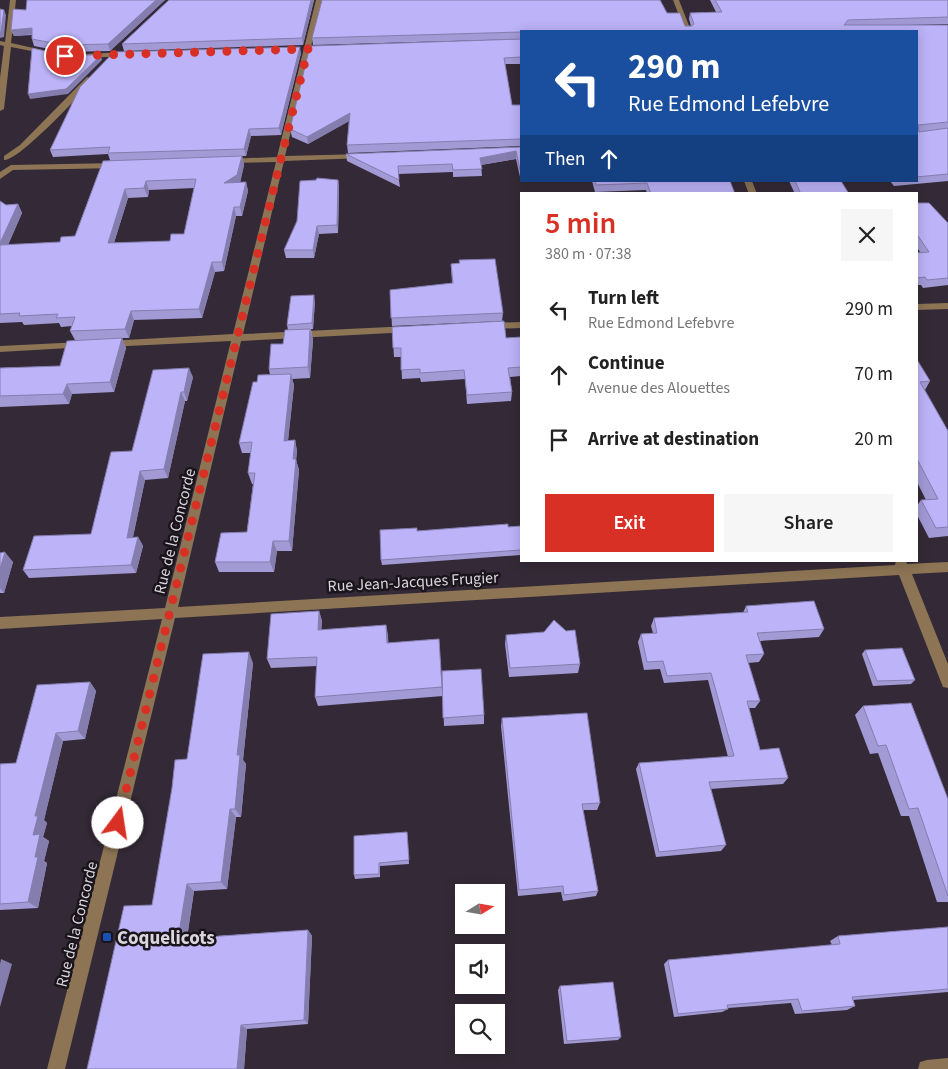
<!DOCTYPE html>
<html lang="en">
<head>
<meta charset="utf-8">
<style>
  :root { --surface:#fff; --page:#f6f6f6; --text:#222; --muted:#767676; --accent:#d93025 }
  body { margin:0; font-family:"Source Sans 3",sans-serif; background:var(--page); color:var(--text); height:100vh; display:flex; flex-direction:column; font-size:19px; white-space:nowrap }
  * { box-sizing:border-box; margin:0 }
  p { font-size:16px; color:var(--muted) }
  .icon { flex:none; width:28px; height:28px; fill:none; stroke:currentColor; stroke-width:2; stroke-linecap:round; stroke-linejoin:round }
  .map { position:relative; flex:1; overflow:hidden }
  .details { position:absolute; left:520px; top:192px; width:398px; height:370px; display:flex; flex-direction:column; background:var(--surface); border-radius:0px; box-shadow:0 2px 12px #0003 }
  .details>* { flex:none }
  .hud { position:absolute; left:520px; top:30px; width:398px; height:152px; border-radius:0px; box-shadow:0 2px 12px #0003; background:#1a4fa0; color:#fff; overflow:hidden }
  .needle { width:32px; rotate:79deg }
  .tools { position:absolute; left:455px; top:884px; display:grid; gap:10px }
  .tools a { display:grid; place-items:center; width:50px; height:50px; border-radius:0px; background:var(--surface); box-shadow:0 2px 12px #0003; font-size:25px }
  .pin { position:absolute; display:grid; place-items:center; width:42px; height:42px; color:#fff; margin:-21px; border:2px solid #fff; border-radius:50%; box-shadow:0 1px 5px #0007 }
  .me { position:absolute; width:55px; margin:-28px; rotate:14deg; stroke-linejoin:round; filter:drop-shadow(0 0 4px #0008) }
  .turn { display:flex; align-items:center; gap:18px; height:105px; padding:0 25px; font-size:22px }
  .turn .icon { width:65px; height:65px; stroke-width:2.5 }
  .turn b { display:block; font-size:35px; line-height:42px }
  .then { display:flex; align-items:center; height:48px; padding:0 25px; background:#0003; gap:10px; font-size:19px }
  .round { display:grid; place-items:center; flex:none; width:52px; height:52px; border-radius:0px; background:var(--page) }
  .overview { display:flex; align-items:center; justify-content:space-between; height:85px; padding:0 25px }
  h1 { font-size:30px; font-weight:600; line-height:38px; color:var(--accent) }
  .button { display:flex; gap:10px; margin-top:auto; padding:10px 25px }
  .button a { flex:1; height:58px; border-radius:0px; background:var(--accent); color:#fff; font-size:20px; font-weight:600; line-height:58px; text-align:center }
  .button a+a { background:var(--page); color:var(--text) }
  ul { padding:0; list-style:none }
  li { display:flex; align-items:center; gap:15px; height:65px; padding:0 25px }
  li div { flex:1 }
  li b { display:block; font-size:19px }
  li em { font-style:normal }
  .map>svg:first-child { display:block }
</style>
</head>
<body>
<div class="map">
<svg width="948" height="1069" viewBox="0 0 948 1069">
  <rect width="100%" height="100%" fill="#342a37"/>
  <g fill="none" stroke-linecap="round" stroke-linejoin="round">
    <!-- minor -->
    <path fill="#8c7454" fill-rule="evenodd" d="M 10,0 L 16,0 L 11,43 L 51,52 L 47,54 L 11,47 L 4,109 L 0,111 L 0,78 L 4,46 L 0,45 L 0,41 L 5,42 Z
      M 316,0 L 322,0 L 285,156 L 364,154 L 368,156 L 364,158 L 284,161 L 243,334 L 410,326 L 415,329 L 410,332 L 241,341 L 178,607 L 895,565 L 896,561 L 906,561 L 907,564 L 948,562 L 948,572 L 912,574 L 948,664 L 948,688 L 943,687 L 941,682 L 899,575 L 175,618 L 65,1069 L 47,1069 L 162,619 L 0,629 L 0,617 L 165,608 L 231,341 L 107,347 L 102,344 L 107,341 L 233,334 L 276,162 L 226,163 L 222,161 L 226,159 L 277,157 Z
      M 673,0 L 679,0 L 691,31 L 685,31 Z
      M 126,52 L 130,54 L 129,56 L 84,58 L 80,56 L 84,54 Z
      M 87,77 L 94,79 C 82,93 18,162 4,160 L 4,156 L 20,145 Z
      M 117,163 L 120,164 L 120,168 L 13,170 L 0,179 L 0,172 L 11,165 Z
      M 744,181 L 752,181 L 757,194 L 749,194 Z
      M 948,303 L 948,309 L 916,310 L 916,304 Z
      M 521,322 L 521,328 L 489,329 L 484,326 L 489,323 Z
      M 82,342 L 86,343 L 86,347 L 0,352 L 0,346 Z
      M 948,1058 L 948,1069 L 918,1069 L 920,1062 L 927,1060 Z"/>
  </g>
  <!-- wall -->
  <path fill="#a29ad5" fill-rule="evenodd" d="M 27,0 L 165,0 L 110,51 L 65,52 L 34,46 L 32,39 L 32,35 L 14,36 L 11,30 L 26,10 Z
    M 169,0 L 314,0 L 303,45 L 124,51 L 122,44 Z
    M 710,0 L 948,0 L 948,24 L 909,25 L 948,25 L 948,181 L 894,186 L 890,181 L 916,181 L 916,31 L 521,31 L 521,39 L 313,45 L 312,38 L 667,13 L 685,26 L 691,26 L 689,19 L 690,13 L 716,12 Z
    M 521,39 L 521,64 L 505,64 L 512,105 L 521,105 L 521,146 L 348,153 L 347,145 L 349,121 L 308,144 L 292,137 L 290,129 Z
    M 301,53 L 281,135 L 251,136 L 246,156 L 242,156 L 244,165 L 240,182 L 246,182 L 248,191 L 242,216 L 236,216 L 224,271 L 215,272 L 202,318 L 134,320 L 129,338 L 122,338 L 126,348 L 114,392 L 72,394 L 69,404 L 0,407 L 0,368 L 60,366 L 75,340 L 70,331 L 72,326 L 61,327 L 59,323 L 24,325 L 22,322 L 0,323 L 0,201 L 6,205 L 18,204 L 22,213 L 8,245 L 60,242 L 75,236 L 110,160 L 108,154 L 53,157 L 50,150 ZM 194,188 L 184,234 L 170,241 L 114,243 L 128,198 L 148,197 L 149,190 Z
    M 521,147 L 521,177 L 520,177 L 516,159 L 481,165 L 482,176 L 453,177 L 453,172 L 398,174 L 400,187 L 347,161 L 346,154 Z
    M 338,180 L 339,188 L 338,233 L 319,234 L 314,258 L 286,258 L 284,250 Z
    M 592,181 L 730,181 L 735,194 L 647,194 L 646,190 L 595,192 Z
    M 789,181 L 841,181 L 849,194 L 795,194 Z
    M 916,203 L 948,223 L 948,285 L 923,288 L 921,285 L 916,285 L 916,253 L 920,252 L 916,246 Z
    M 451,264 L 503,313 L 502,321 L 392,326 L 390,290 L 452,283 Z
    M 315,301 L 313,329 L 311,329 L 313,340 L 310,378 L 292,379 L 294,385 L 288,440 L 295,440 L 297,451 L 296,460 L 299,470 L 292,551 L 277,551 L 274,572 L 219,572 L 215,562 L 247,532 L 253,484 L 252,484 L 248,473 L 251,453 L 242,453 L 239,443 L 257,382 L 270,375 L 269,369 L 283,344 L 288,330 L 287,325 Z
    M 392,327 L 506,338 L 521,337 L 521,376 L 510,377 L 512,392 L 511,401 L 467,404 L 465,379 L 421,382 L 420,378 L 402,379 L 401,357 L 394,357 Z
    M 916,358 L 930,381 L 925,390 L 948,431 L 948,536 L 929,538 L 916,513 L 916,507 L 921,500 L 926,500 L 916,480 Z
    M 193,377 L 187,401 L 185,401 L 168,478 L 145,480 L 133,537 L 138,537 L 143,546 L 136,573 L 29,578 L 23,570 L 91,534 L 132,451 Z
    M 521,526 L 521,555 L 382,565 L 381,560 L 417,531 Z
    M 0,553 L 13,562 L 4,593 L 0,593 Z
    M 746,606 L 824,629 L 819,637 L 760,641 L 764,654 L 759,662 L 748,663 L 760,701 L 755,708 L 749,708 L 760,750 L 788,778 L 783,784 L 710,789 L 726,845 L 721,851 L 656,857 L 636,769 L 639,763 L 728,757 L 708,680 L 664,683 L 660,669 L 644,670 L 638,642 L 641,634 L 653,633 L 651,626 L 654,618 L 743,613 Z
    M 319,611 L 322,621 L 321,630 L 386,625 L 388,643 L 439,639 L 442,690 L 484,715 L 484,724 L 444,726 L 443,696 L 318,706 L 315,697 L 317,666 L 271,668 L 267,659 Z
    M 506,635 L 580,664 L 578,673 L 509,677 L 505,644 Z
    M 865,650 L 915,680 L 911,684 L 873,686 L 862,654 Z
    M 253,663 L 243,760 L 246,764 L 241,817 L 236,817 L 227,889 L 194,891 L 187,938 L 308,930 L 312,936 L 308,1024 L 247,1029 L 244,1069 L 87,1069 L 152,905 L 187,759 Z
    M 90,682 L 96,691 L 85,739 L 63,741 L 44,820 L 47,823 L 43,837 L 49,841 L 44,861 L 47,863 L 38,908 L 0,910 L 0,764 L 16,763 Z
    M 863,706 L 948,799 L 948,902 L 937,902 L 909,816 L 901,816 L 878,753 L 870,754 L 855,715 Z
    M 502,718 L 600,803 L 597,810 L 583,810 L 598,891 L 596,896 L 563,901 L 561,892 L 518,896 L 501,726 Z
    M 407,832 L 409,864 L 380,866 L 380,877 L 355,879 L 354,875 Z
    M 948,927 L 948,992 L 853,1000 L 855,1006 L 847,1010 L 795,1014 L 791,1003 L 728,1008 L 728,1009 L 722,1012 L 674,1017 L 664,964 L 668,960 L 832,945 L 830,941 L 838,936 Z
    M 560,986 L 621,1037 L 618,1040 L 564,1044 L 558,990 Z"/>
  <!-- shaded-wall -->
  <path fill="#847dae" d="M 156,0 L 165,0 L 110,51 L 108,44 Z
    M 311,0 L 314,0 L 303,45 L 302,38 Z
    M 4,10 L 6,15 L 4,37 L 0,38 L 0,32 Z
    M 32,28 L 35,34 L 14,36 L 11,30 Z
    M 300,47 L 301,53 L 281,135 L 279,128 Z
    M 101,55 L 102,60 L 68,94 L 30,99 L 28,94 Z
    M 350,113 L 351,120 L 308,144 L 307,137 Z
    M 249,129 L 251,136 L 246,156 L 244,149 Z
    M 516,151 L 516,159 L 480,165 L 480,158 Z
    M 242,156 L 244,165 L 240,184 L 224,183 Z
    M 338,180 L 339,188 L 338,233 L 337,225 Z
    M 146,181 L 149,190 L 148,197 L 144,188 Z
    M 246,182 L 248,191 L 242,216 L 240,207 Z
    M 125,189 L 128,198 L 111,252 L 108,243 Z
    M 18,204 L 22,213 L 4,254 L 0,246 L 0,243 Z
    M 234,207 L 236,216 L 224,271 L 222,262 Z
    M 317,226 L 319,234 L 314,258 L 313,250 Z
    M 212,262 L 215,272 L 202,318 L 199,309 Z
    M 314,295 L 315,301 L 313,329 L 312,323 Z
    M 131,311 L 134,320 L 129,338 L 125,329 Z
    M 310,329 L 313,340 L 310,378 L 308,367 Z
    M 122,338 L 126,348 L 114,392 L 110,382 Z
    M 189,368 L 193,377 L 187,401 L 184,392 Z
    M 291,374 L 294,385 L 287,451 L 284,441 Z
    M 67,384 L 72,394 L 69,404 L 63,394 Z
    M 181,392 L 185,401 L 168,478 L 164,469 Z
    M 295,440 L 297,451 L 296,460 L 299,470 L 292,551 L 289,541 L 293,459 Z
    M 140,471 L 145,480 L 131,546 L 127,538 Z
    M 138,537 L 143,546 L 136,573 L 131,565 Z
    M 273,541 L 277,551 L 274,572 L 270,562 Z
    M 5,552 L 13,562 L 4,593 L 0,588 L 0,569 Z
    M 319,611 L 322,621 L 321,639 L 318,630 Z
    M 386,625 L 388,634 L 389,652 L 387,643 Z
    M 249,652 L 253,663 L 243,760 L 246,764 L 241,817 L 235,809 L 237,755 Z
    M 90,682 L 96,691 L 85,739 L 78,731 Z
    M 56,733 L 63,741 L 44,820 L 47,823 L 43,837 L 49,841 L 44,861 L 47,863 L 38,908 L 28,902 L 35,857 L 33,835 L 35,816 Z
    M 230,809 L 236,817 L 227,889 L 221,882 Z
    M 187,884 L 194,891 L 186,944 L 178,939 Z
    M 308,930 L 312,936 L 308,1024 L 304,1020 Z
    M 1,959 L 12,964 L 0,1007 L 0,964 Z
    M 241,1025 L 247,1029 L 244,1069 L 237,1069 Z"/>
  <!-- building -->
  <path fill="#bcb3f8" stroke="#847dae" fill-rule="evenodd" d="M 27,0 L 156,0 L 108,44 L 63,45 L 32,39 L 32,28 L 11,30 L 13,9 L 26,10 Z
    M 169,0 L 311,0 L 302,38 L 122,44 Z
    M 322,0 L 660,0 L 667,13 L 680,13 L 685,26 L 692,26 L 694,24 L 690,13 L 722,12 L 715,0 L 948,0 L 948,17 L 848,20 L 844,25 L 948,25 L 948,122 L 918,125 L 919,132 L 948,128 L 948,174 L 916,177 L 916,31 L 521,31 L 521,32 L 312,38 Z
    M 0,9 L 4,10 L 1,32 L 0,32 Z
    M 521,39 L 521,57 L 504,58 L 512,105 L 521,105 L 521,139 L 347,145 L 350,113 L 307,137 L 290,129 L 310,46 Z
    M 300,47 L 279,128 L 249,129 L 244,149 L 108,153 L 110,147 L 50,150 L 80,87 L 114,52 Z
    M 32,48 L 63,55 L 101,55 L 66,89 L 28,94 Z
    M 521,147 L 521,170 L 520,170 L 516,151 L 480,158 L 482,169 L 453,170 L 452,164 L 398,166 L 399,180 L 346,154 Z
    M 242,156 L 237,175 L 224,183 L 246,182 L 240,207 L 234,207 L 222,262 L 212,262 L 199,309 L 131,311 L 125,329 L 70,331 L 75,317 L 56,318 L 58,314 L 19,316 L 20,313 L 0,314 L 0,245 L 60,242 L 61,237 L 75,236 L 103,161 ZM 196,179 L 184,234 L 171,234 L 170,241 L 108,243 L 125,189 L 144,188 L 146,181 Z
    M 317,178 L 338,180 L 337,225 L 317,226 L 313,250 L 284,250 L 297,221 L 300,181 L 316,180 Z
    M 595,181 L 730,181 L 735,194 L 651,194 L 647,183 L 596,185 Z
    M 795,181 L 841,181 L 849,194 L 801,194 Z
    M 0,201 L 6,205 L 18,204 L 0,243 Z
    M 916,203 L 929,203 L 948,223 L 948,278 L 927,280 L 925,277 L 916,278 L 916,253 L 929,252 L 916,233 Z
    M 495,259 L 503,313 L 391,318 L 390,290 L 453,283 L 451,264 L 460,263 L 459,260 Z
    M 314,295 L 312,323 L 287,325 L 291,296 Z
    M 504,321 L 506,338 L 521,337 L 521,367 L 508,368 L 512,392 L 467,395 L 464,370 L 420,373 L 420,369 L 401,370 L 401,348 L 393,348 L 392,327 Z
    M 310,329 L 308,367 L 269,369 L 271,344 L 283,344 L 285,330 Z
    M 122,338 L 110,382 L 67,384 L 63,394 L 0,396 L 0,368 L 60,366 L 67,341 Z
    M 916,358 L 930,381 L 920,382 L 948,431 L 948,527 L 936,528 L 921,500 L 938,499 L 916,457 Z
    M 189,368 L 184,392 L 181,392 L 164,469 L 140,471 L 127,538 L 138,537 L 131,565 L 23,570 L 34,536 L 91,534 L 111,452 L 132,451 L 153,370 Z
    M 291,374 L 284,441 L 295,440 L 293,459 L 296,459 L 289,541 L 273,541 L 270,562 L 215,562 L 221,533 L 247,532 L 255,473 L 248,473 L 252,442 L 239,443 L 253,382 L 257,382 L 258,375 Z
    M 508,524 L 508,527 L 521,526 L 521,550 L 381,560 L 380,530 L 417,528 L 417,531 Z
    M 5,552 L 0,569 L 0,553 Z
    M 814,601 L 824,629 L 757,633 L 764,654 L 746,655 L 760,701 L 747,701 L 760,750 L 779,748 L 788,778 L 709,782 L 726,845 L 659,852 L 639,763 L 734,756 L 711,673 L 667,676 L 663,661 L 647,662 L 641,634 L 657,633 L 654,618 L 748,612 L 746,606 Z
    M 319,611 L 318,630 L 386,625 L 387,643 L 439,639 L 442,687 L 315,697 L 317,657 L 267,659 L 271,614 Z
    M 554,620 L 566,631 L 575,630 L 580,664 L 510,668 L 506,635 L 544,632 Z
    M 902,648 L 915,680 L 877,681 L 865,650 Z
    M 249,652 L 237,755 L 240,755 L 235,809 L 230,809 L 221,882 L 187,884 L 178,939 L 308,930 L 304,1020 L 241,1025 L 237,1069 L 87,1069 L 124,906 L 152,905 L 172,788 L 175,760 L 187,759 L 203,654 Z
    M 481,669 L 484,715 L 443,718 L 442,671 Z
    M 90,682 L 78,731 L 56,733 L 35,816 L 38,816 L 33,835 L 40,834 L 35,857 L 38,857 L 28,902 L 0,904 L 0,764 L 16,763 L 37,685 Z
    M 911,703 L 948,799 L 948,896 L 918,808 L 909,809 L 886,745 L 878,746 L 863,706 Z
    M 587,713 L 600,803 L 582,804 L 598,891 L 564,895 L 563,886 L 519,890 L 502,718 Z
    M 407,832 L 409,860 L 379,863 L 379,874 L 354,875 L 354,836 Z
    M 948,927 L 948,989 L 852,997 L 855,1006 L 802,1011 L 798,999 L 727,1005 L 728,1009 L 678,1014 L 668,960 L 840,944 L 838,936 Z
    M 613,982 L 621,1037 L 567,1041 L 560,986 Z"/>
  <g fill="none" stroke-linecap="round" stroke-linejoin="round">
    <!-- route -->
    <path stroke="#d93025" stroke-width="9" stroke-dasharray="0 16.2" d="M 65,56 L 308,49 L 118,823"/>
  </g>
  <!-- markers -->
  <rect fill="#1a4fb4" stroke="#19151b" stroke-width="2" x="102" y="932" width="10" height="10" rx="2.5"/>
  <g text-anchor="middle" stroke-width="5" stroke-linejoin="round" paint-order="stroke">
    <!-- street labels -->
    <g font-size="16" fill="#dbd5dd" stroke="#19151b">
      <text transform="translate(174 531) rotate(-76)" y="6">Rue de la Concorde</text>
      <text transform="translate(413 581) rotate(-3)" y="6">Rue Jean-Jacques Frugier</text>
      <text transform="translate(76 924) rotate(-76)" y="6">Rue de la Concorde</text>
    </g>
    <!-- near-poi labels -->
    <g font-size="19" font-weight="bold" fill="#dbd5dd" stroke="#19151b" text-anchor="start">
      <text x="117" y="944">Coquelicots</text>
    </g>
  </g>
</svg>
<div class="tools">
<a><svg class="needle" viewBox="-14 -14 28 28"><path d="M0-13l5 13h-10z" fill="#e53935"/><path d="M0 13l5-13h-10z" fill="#767676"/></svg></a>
<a><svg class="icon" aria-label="sound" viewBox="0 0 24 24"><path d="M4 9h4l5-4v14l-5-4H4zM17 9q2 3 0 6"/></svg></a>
<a><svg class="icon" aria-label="search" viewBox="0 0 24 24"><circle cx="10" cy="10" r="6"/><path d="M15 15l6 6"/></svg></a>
</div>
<div class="pin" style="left:65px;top:56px;background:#d93025"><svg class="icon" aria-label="arrive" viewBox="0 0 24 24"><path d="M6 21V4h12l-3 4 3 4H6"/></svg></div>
<svg class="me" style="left:118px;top:823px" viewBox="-20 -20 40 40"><circle r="19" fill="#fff"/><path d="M0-13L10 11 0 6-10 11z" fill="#d93025"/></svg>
<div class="hud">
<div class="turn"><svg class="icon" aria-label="left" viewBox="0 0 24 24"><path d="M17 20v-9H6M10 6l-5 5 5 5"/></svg><div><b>290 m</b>Rue Edmond Lefebvre</div></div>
<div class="then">Then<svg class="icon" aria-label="ahead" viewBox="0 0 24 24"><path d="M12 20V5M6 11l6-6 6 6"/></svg></div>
</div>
<section class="details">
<div class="overview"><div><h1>5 min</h1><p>380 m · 07:38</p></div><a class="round"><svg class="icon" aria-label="close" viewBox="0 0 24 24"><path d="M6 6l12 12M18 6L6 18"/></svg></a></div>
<ul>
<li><svg class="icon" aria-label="left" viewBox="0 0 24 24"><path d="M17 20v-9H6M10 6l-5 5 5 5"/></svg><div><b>Turn left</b><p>Rue Edmond Lefebvre</p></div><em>290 m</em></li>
<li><svg class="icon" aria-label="ahead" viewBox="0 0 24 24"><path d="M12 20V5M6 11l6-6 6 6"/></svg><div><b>Continue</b><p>Avenue des Alouettes</p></div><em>70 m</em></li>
<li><svg class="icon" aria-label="arrive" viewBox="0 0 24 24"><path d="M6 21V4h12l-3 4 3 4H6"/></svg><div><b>Arrive at destination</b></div><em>20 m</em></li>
</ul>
<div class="button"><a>Exit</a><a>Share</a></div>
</section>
</div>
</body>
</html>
